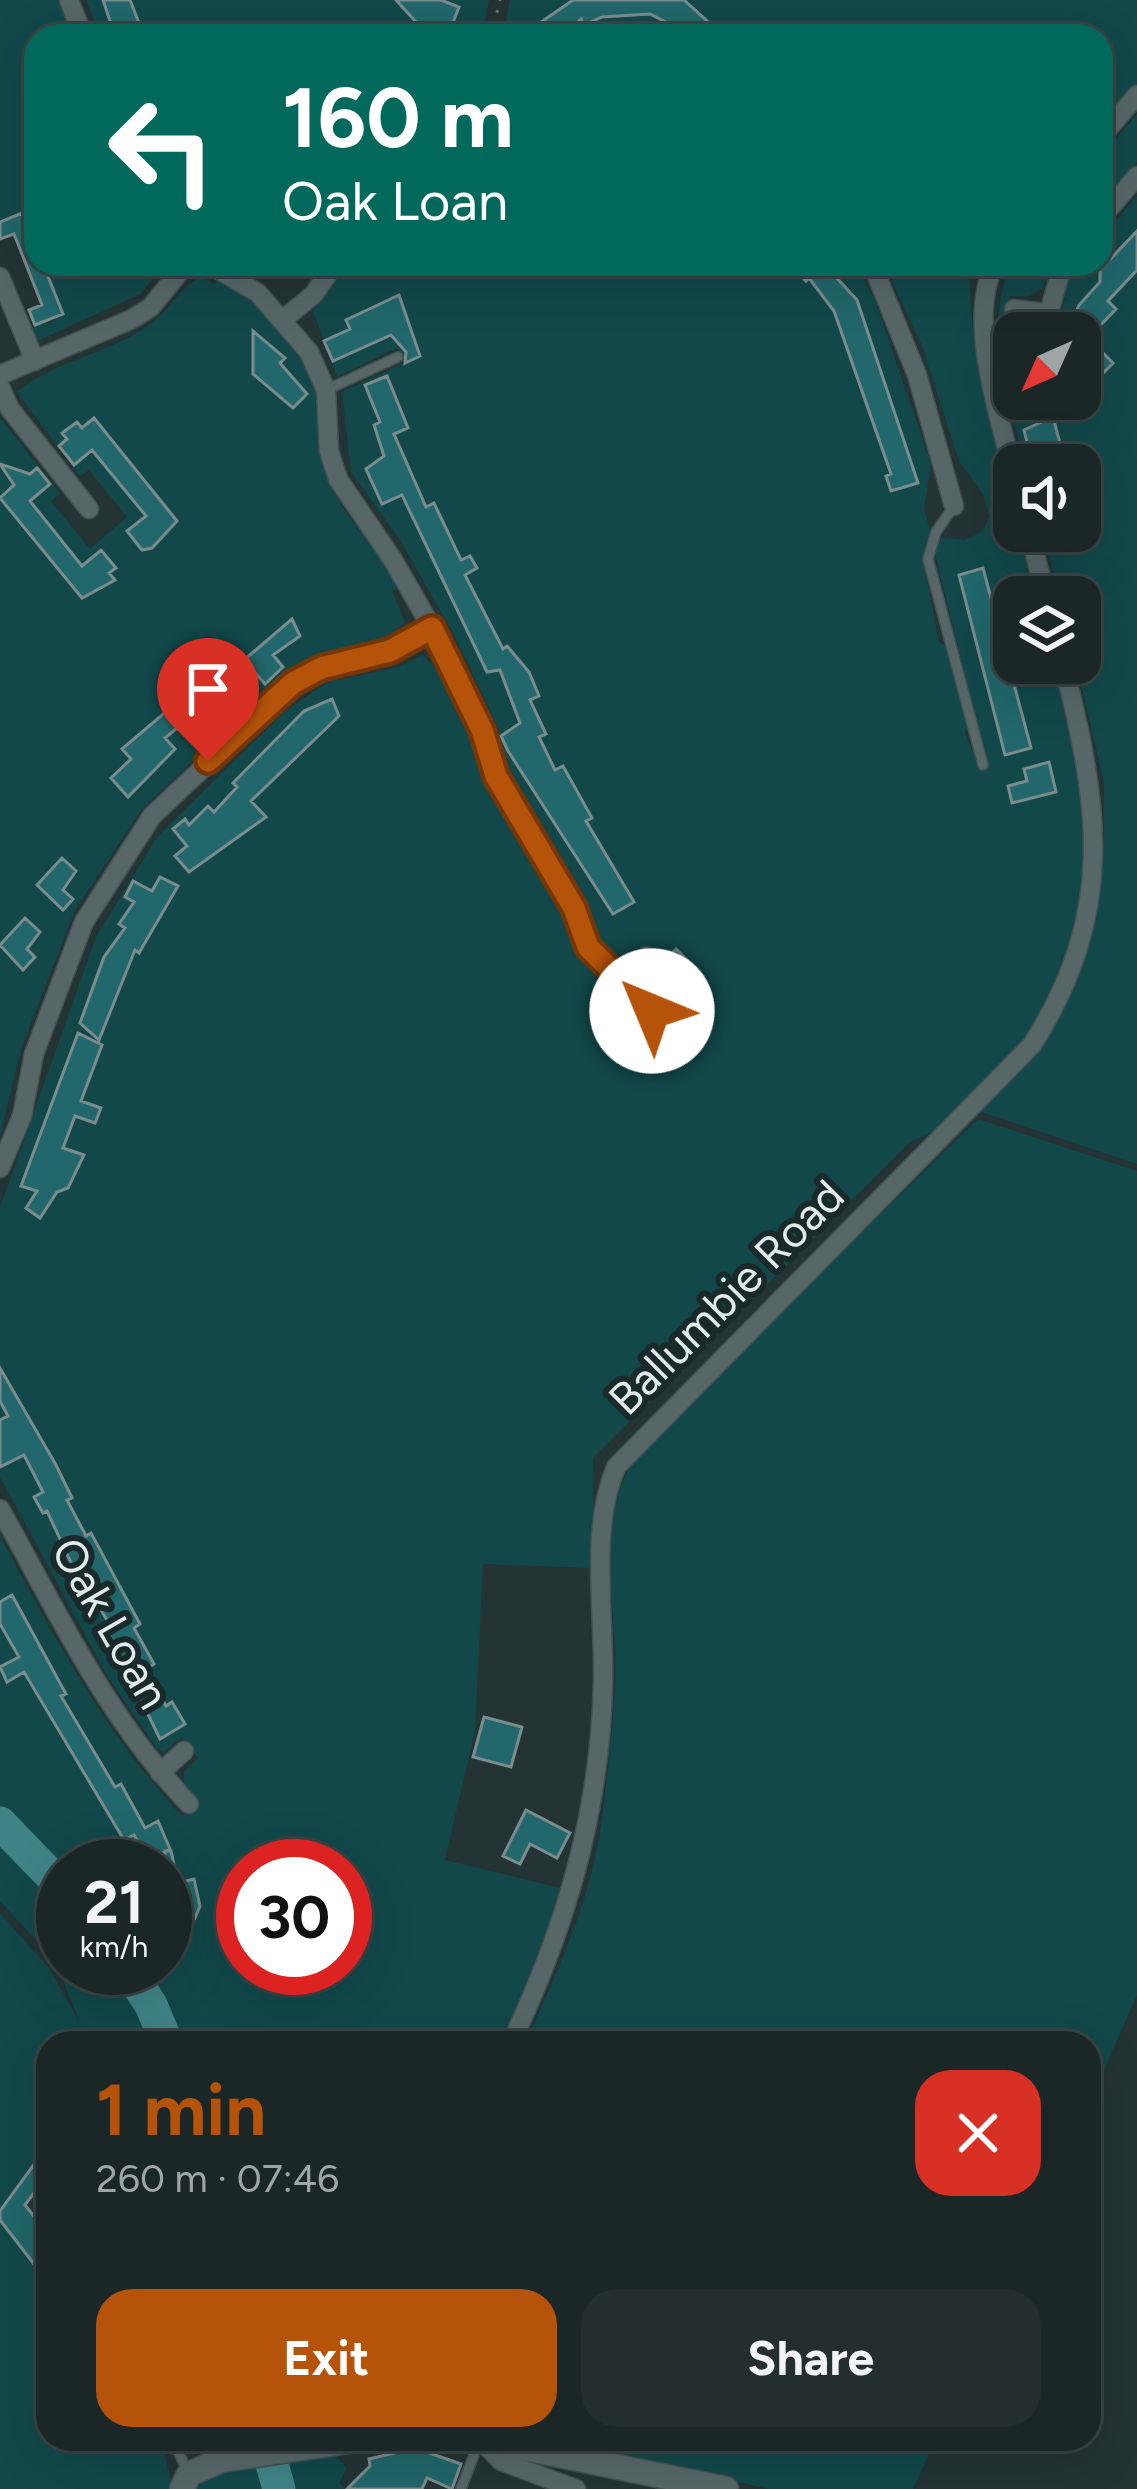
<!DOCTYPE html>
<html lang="en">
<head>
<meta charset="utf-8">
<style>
  :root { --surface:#1b2627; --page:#242e2f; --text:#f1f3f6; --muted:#a0a5a7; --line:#394344; --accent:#b45309 }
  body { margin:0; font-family:Figtree,sans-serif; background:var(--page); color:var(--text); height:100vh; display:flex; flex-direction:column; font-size:45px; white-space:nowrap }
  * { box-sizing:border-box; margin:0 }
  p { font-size:39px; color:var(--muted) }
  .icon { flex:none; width:66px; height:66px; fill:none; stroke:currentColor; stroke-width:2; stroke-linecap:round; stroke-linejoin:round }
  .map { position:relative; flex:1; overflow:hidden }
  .panel { position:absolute; left:36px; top:2031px; width:1065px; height:420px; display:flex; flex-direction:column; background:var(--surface); border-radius:36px; box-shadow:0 12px 48px #0002,0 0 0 3px var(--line) }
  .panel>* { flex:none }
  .guide { position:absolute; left:24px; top:24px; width:1089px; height:252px; border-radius:36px; box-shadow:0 12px 48px #0002,0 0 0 3px var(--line); background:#00695c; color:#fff; overflow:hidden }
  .needle { width:78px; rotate:225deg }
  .tools { position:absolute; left:993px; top:312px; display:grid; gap:24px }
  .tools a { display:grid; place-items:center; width:108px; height:108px; border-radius:24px; background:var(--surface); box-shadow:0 12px 48px #0002,0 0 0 3px var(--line); font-size:60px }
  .speed { position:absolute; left:36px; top:1839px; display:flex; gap:24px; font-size:60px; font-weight:700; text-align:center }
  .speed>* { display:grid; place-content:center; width:156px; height:156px; border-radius:50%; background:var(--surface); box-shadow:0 12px 48px #0002,0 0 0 3px var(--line); line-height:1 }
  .speed small { font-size:30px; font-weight:400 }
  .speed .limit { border:18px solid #d22; background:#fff; color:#111 }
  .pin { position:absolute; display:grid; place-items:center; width:102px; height:102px; color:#fff; margin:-123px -51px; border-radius:50% 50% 50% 0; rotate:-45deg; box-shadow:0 0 12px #0007 }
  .pin .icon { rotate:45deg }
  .me { position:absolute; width:132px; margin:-66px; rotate:315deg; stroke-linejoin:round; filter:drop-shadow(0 0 9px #0008) }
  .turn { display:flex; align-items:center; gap:42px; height:252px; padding:0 60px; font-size:54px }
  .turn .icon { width:156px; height:156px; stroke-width:2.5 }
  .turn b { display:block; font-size:84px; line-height:102px }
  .round { display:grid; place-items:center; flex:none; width:126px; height:126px; border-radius:36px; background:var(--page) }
  .overview { display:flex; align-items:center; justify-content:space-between; height:204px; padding:0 60px }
  h1 { font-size:72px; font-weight:700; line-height:90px; color:var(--accent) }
  .button { display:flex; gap:24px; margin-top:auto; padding:24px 60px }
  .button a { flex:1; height:138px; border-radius:36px; background:var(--accent); color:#fff; font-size:48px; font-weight:700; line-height:138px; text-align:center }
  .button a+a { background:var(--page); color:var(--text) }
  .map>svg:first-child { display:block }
</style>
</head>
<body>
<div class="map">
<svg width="1137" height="2489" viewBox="0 0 1137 2489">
  <rect width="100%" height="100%" fill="#243334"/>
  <!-- green -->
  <path fill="#12484a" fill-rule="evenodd" d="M 0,0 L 60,0 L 74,36 L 36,36 L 36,247 L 22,213 L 0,222 Z
    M 86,0 L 489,0 L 482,36 L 100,36 Z
    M 510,0 L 1137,0 L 1137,86 L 1101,128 L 1101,36 L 503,36 Z
    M 1137,114 L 1137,162 L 1101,204 L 1101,156 Z
    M 1137,196 L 1137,1164 L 976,1110 L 909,1143 L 593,1458 L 594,1568 L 483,1564 L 475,1731 L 445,1860 L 564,1889 L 502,2043 L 48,2043 L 48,2174 L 26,2204 L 48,2234 L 48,2439 L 161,2439 L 173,2489 L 0,2489 L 0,1913 L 49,1968 L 79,2021 L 56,1962 L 0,1901 L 0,1536 C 54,1636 104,1733 182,1816 L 199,1801 L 184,1782 L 184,1772 L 198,1758 L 181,1738 L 164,1752 L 157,1749 L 108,1677 L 0,1477 L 0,1208 L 96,937 L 157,837 L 286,710 L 328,682 L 399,667 L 423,655 L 440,673 L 445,670 L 582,951 L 642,990 L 643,971 L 631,959 L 608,958 L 497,757 L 499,730 L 453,633 L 400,540 L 351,472 L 342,392 L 404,363 L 397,348 L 337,377 L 313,311 L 350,264 L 855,264 L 875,300 L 931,464 L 924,510 L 930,529 L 923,560 L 939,642 L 945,645 L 968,729 L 965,733 L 979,767 L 987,765 L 935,553 L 941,538 L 965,540 L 983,531 L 989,516 L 984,496 L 959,461 L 922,346 L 884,264 L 968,264 L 973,330 L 1014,531 L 1019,531 L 1036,597 L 1014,597 L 1014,663 L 1053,663 L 1083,774 L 1089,852 L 1104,850 L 1104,782 L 1076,663 L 1080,597 L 1060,597 L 1043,531 L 1080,531 L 1080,465 L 1026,465 C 1008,399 981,328 1012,264 L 1052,264 L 1042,289 L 1028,297 L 1010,296 L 1007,320 L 1027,323 L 1031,333 L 1014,333 L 1009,399 L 1080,399 L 1080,333 L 1058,333 L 1068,280 L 1080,264 L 1101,264 L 1101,238 ZM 63,1866 L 165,1866 L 165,1968 L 63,1968 ZM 243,1866 L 345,1866 L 345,1968 L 243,1968 Z
    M 43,264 L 164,264 L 141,294 L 33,343 L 25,312 L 31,327 L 47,321 L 49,325 L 63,314 Z
    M 202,277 L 214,284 L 218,279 C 253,299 309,343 316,389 C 321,417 317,450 328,479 C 343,517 379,550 398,587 L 392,591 L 405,622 L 392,636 L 316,655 L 278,679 L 142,809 L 75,910 L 21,1049 L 0,1137 L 0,418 L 60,493 L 51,501 L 90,549 L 127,517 L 89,470 L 80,476 L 17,392 C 58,357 120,353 160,316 C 175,302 182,285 202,277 Z
    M 978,1119 L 1137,1171 L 1137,1995 L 1089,2104 L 1089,2043 L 525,2043 C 558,1972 592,1897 602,1819 C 607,1777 612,1734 615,1691 C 620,1604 587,1519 644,1444 Z
    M 546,2439 L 936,2439 L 913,2489 L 769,2489 Z
    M 335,2455 L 347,2468 L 339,2483 L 345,2489 L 195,2489 L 207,2473 Z"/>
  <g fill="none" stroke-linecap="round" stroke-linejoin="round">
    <!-- river -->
    <path stroke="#408487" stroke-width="33" d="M 0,1823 L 63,1888
      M 127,1968 L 151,2005 L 167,2043
      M 265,2439 L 279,2489"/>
  </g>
  <!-- building -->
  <path fill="#21676b" stroke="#7b8c8d" stroke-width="3" d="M 103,0 L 130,0 L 144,36 L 115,36 Z
    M 396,0 L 441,0 L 459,7 L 450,30 L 431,23 L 425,36 L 409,36 L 416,22 Z
    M 573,0 L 684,0 L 716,29 L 709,36 L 693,36 L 650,14 L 602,17 L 584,25 L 581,19 L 564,36 L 543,36 L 534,27 Z
    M 22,213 L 36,247 L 36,264 L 43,264 L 63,314 L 35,325 L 29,310 L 42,305 L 14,234 L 0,239 L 0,222 Z
    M 1137,231 L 1137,270 L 1108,301 L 1116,309 L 1094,332 L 1075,315 L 1079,305 L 1100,282 L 1100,270 Z
    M 790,264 L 824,264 L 857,300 L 918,483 L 891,491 L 886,476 L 891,474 L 834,311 L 809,278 L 806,281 Z
    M 399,295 L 420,356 L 405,363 L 406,352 L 391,335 L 333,361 L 324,341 L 350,329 L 346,320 Z
    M 253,331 L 285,358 L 280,363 L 307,394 L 293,408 L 253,374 Z
    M 1091,341 L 1113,363 L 1080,397 L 1080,352 Z
    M 387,376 L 408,428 L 394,434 L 426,507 L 434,503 L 461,560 L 470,556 L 477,568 L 465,575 L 503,649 L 507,646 L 529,672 L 539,696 L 530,700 L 546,734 L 539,737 L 555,770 L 563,766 L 592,818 L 586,821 L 634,902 L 613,914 L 508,751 L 501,736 L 520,723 L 500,670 L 487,672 L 402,495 L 382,504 L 366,469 L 384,456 L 374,425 L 380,422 L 365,385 Z
    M 1053,417 L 1061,447 L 1029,450 L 1024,430 Z
    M 94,418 L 177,521 L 152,548 L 142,550 L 127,531 L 146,516 L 92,450 L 74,465 L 59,446 L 67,439 L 62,433 L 77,422 L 82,428 Z
    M 0,464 L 30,474 L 37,468 L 50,484 L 30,501 L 82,566 L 101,550 L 116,568 L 109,573 L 115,580 L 82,598 L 0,498 L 14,485 Z
    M 983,568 L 1031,748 L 1005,755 L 959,575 Z
    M 292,619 L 300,636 L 273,655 L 283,667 L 265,684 L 244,660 Z
    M 199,692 L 222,717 L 205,731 L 183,706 Z
    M 332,699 L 339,716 L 251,801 L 266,817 L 189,872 L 175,856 L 187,846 L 173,829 L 185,819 L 189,825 L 208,806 L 214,812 L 237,787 L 233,783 L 304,711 Z
    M 169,709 L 182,724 L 165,738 L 175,749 L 128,797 L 111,778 L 131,759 L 122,749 Z
    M 1049,762 L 1056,792 L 1012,803 L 1008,786 L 1027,781 L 1024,769 Z
    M 62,858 L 76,871 L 63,890 L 73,899 L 63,910 L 37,885 Z
    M 160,877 L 178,886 L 139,953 L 135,950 L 99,1040 L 80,1023 L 104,957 L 125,928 L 119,924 L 134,902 L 125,897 L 133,881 L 152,891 Z
    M 25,918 L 40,932 L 27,949 L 35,957 L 23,970 L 0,945 Z
    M 676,949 L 695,968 L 684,979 L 698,993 L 687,1003 L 700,1016 L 671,1044 L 661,1034 L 674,1015 L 664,1005 L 676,994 L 653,971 Z
    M 78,1033 L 102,1045 L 81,1101 L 101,1108 L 95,1123 L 75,1116 L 63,1148 L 84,1155 L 68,1188 L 57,1192 L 40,1218 L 26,1208 L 37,1191 L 21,1186 Z
    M 0,1368 L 56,1465 L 72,1498 L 67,1500 L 86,1536 L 91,1533 L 140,1624 L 134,1628 L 154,1664 L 146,1669 L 166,1706 L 172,1702 L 185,1724 L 160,1739 L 104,1624 L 108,1622 L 81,1574 L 77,1576 L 47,1511 L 43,1513 L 34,1497 L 43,1492 L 24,1455 L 0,1467 L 0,1420 L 8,1416 L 0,1401 Z
    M 12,1595 L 66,1694 L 61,1696 L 115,1787 L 121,1784 L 145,1828 L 158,1821 L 170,1849 L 148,1861 L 134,1835 L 124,1840 L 24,1672 L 7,1682 L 0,1667 L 19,1657 L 0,1624 L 0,1602 Z
    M 484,1717 L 522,1727 L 511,1767 L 473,1757 Z
    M 526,1810 L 570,1833 L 557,1858 L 530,1844 L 520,1864 L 503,1856 Z
    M 165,1851 L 171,1851 L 178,1883 L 194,1879 L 200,1906 L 195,1918 L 181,1905 L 165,1909 Z
    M 48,2145 L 48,2174 L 25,2205 L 48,2234 L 48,2259 L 37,2268 L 0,2220 L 0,2211 Z
    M 415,2448 L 461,2464 L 452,2489 L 427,2478 L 422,2489 L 347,2489 L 370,2466 L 369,2459 Z"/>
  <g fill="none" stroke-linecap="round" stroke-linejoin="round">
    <defs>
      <path id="service" d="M 326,390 L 398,357
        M 954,506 L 936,532 L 928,559 L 983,765
        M 172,2439 L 189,2474
        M 461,2489 L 480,2439"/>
      <path id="minor" d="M 69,0 L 83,36
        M 1101,137 L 1137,95
        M 1101,218 L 1137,176
        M 209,264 L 258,293 L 309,352 L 326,390 L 329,451 L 338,479 L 393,560 L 432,628 L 482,730 L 496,776 L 574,908 L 588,947 L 651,1011
        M 872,264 L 917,375 L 954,506
        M 996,264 C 965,312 1000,421 1014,474
        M 0,277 L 35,361
        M 1014,309 L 1046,313
        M 285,318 L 314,294 L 335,264
        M 1043,333 L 1063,264
        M 0,375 L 132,319 L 151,307 L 186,264
        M 0,387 L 10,409 L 89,509
        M 1029,531 L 1046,597
        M 622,981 L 646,956
        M 0,1168 L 22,1116 L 34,1054 L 84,922 L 152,816 L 293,683 L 321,668 L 390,651 L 432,628
        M 0,1509 C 58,1613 106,1717 189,1804
        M 160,1773 L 184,1751
        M 511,2043 C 566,1927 600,1812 603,1684 C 605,1614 589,1531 616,1467 L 1032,1045 C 1116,912 1100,808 1063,663
        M 480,2439 L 501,2461 L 576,2489"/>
      <path id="tertiary" d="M 480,2439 L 726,2489
        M 182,2489 L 189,2474 L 222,2460 L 363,2439"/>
    </defs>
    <!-- service casing -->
    <use href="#service" stroke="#435151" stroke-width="12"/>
    <!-- minor casing -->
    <use href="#minor" stroke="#435151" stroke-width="21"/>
    <!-- tertiary casing -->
    <use href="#tertiary" stroke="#435151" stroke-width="27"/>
    <!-- path -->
    <path stroke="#687575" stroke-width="3" stroke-dasharray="3 9" stroke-linecap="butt" d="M 491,36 L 500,0"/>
    <!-- service -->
    <use href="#service" stroke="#576768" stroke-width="9"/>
    <!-- minor -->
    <use href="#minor" stroke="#576768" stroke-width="18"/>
    <!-- tertiary -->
    <use href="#tertiary" stroke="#576768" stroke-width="24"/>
  </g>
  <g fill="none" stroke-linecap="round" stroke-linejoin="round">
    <defs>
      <path id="route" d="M 208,761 L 293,683 L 321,668 L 390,651 L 432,628 L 482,730 L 496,776 L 574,908 L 588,947 L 652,1011"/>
    </defs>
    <!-- route casing -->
    <use href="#route" stroke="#753606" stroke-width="30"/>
    <!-- route -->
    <use href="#route" stroke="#b45309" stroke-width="21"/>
  </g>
  <g text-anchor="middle" stroke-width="12" stroke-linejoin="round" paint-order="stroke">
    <!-- street labels -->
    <g font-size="45" fill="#e1ebeb" stroke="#1a292a">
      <text transform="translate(726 1297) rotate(-45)" y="16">Ballumbie Road</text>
      <text transform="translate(111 1623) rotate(60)" y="16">Oak Loan</text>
    </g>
  </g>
</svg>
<div class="tools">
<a><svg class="needle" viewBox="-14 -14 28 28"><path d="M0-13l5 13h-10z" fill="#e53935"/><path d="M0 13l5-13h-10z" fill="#a0a5a7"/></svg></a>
<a><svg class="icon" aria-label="sound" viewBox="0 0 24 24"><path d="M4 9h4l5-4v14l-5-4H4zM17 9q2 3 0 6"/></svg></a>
<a><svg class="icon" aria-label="layers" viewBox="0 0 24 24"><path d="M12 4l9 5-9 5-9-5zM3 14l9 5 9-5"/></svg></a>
</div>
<div class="speed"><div>21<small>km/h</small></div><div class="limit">30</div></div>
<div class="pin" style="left:208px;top:761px;background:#d93025"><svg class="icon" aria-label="arrive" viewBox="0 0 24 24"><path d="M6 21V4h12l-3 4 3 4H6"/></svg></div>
<svg class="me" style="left:652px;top:1011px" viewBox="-20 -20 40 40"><circle r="19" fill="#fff"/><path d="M0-13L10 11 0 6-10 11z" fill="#b45309"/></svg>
<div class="guide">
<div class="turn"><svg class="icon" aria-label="left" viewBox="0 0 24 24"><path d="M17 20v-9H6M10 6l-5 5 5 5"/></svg><div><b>160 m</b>Oak Loan</div></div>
</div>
<section class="panel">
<div class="overview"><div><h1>1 min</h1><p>260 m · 07:46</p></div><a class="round" style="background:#d93025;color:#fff"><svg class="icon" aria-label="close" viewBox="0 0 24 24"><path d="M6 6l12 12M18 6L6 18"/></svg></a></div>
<div class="button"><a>Exit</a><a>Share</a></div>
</section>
</div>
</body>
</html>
